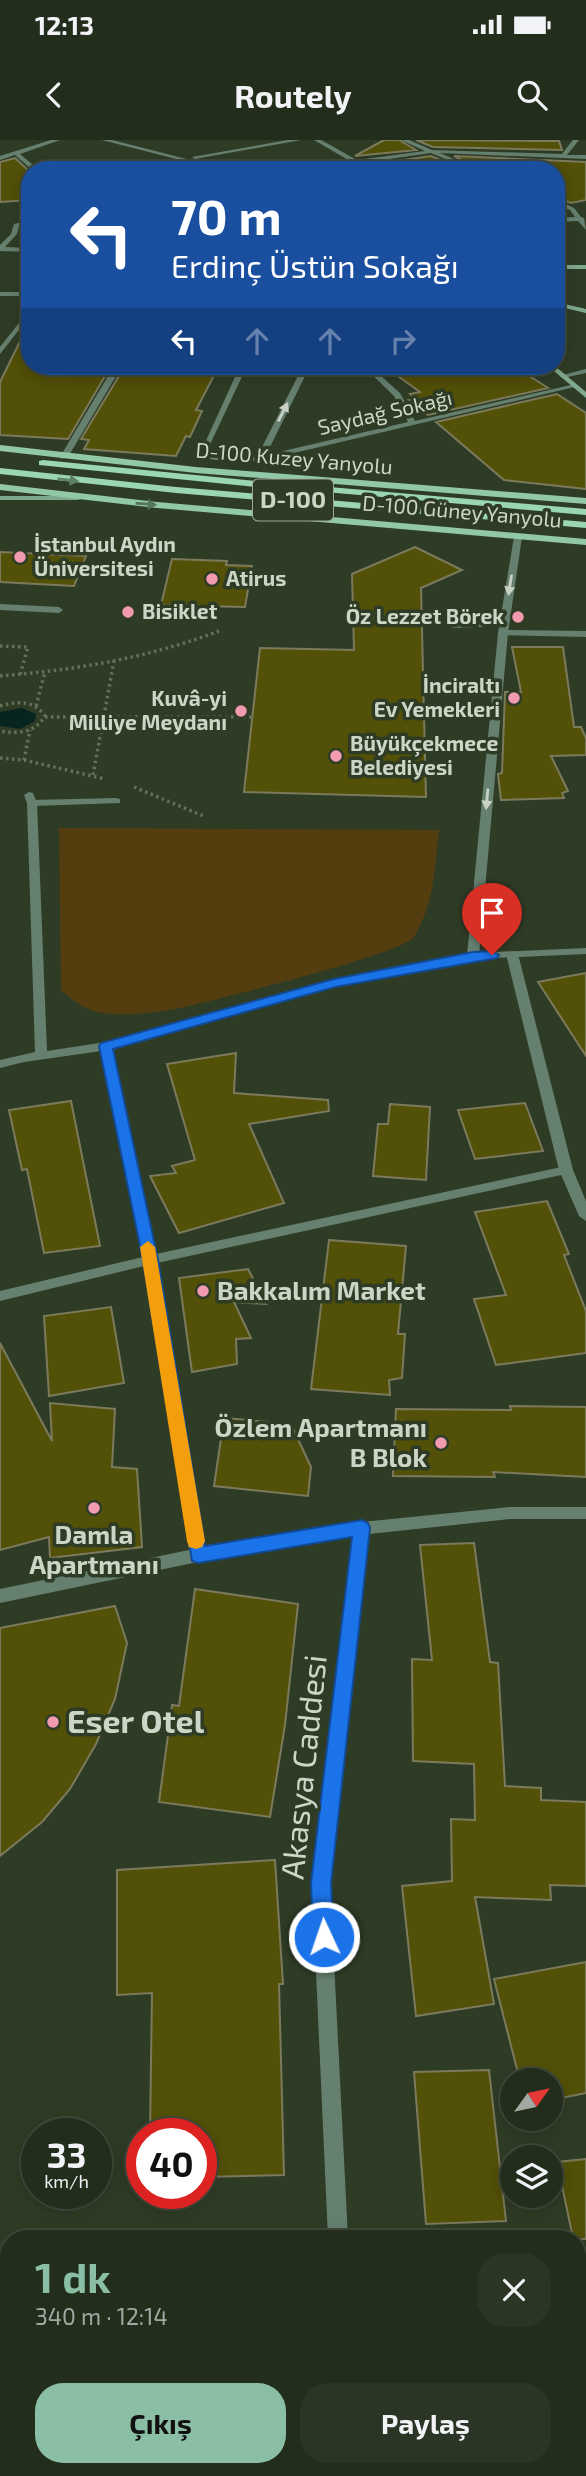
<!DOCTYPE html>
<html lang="tr">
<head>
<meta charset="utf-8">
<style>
  :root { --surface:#232d1c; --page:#2b3525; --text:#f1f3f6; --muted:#a3a8a3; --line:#40493b; --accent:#8abfa5 }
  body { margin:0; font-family:"Exo 2",sans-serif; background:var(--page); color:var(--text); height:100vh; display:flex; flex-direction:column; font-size:26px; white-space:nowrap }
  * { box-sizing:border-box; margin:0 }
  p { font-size:23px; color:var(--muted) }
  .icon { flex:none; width:38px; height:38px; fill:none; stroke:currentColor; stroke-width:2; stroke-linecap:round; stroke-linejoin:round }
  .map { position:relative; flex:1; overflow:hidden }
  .details { position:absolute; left:0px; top:2090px; width:586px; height:247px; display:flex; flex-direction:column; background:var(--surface); border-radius:28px 28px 0 0; box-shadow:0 4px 18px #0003,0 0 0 2px var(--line) }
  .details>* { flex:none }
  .hud { position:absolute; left:21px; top:21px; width:544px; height:214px; border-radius:28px; box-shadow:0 4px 18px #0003,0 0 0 2px var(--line); background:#1a4fa0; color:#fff; overflow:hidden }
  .needle { width:46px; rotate:57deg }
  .tools { position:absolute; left:500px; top:1928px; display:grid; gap:14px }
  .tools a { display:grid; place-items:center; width:63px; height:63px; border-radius:50%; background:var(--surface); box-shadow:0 4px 18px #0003,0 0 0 2px var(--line); font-size:35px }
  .speed { position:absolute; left:21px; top:1978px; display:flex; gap:14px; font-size:35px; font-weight:700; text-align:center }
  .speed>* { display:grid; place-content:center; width:91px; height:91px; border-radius:50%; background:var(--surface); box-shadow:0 4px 18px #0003,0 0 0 2px var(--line); line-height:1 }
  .speed small { font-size:18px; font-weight:400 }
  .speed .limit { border:10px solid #d22; background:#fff; color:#111 }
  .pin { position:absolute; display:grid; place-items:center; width:60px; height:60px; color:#fff; margin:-72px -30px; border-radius:50% 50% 50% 0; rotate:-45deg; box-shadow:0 0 7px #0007 }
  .pin .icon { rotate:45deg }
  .me { position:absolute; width:77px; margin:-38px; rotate:357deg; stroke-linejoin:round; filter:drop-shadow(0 0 5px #0008) }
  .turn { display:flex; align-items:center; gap:24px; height:147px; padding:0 35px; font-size:32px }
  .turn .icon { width:91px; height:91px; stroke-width:2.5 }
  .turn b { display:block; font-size:49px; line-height:60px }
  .lanes { display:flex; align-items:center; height:66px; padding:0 35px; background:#0003; justify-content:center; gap:35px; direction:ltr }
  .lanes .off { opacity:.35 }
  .round { display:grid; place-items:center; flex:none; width:74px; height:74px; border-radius:28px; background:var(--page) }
  .summary { display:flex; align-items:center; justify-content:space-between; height:119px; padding:0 35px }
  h1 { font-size:42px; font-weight:700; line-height:52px; color:var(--accent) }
  .cta { display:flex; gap:14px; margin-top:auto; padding:14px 35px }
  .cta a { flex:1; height:80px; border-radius:28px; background:var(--accent); color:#111; font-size:28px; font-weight:700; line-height:80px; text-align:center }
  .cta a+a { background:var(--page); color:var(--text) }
  .status { display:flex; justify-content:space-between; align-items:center; height:49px; padding:0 35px; background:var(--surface); direction:ltr }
  .status svg { height:19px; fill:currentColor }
  header { display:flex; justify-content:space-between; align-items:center; height:91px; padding:0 35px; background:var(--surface); font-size:32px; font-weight:700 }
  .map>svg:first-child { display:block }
</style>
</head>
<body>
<div class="status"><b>12:13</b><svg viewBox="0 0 49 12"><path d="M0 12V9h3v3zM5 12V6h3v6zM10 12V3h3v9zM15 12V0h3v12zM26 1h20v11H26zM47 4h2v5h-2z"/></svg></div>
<header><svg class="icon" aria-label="back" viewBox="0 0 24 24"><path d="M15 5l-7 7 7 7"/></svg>Routely<svg class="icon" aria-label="search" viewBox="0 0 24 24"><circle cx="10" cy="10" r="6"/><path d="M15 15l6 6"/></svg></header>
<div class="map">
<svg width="586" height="2336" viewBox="0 0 586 2336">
  <rect width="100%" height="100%" fill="#2f3c25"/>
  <!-- green -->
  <path fill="#543d0f" d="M 59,689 L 59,688 L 439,690 C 434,729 435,762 414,797 C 405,813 205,863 175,869 C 154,873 134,875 112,874 C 89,873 77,864 61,850 Z"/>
  <!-- water -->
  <path fill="#082421" d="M 22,568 L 36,574 L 35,581 L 20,589 L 0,586 L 0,572 Z"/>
  <!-- building -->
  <path fill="#535007" stroke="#7b7a5d" stroke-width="2" d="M 384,0 L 399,0 L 416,10 L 355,16 Z
    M 416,0 L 559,1 L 562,10 L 433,7 Z
    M 431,16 L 464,30 L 376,30 L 369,25 Z
    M 454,16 L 586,22 L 586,60 L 571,63 L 556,57 L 556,30 L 482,30 Z
    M 15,18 L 30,32 L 30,60 L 0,62 L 0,22 Z
    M 30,181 L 30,226 L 111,226 L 68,299 L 0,295 L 0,242 Z
    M 125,226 L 219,226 L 196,270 L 202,271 L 190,297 L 186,296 L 176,316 L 84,309 L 89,300 L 81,299 Z
    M 384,226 L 514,226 L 548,248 L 428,275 L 409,260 L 415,259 L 410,254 L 420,252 Z
    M 557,254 L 586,273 L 586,349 L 504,340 L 436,282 Z
    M 415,407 L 462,430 L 421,448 L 426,657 L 244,652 L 260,508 L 354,510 L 352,434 Z
    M 0,412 L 86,416 L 74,446 L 0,442 Z
    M 172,419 L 227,421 L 226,425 L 252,426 L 245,467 L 161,465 Z
    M 512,507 L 563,507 L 574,587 L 581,587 L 586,598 L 586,615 L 551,616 L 568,651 L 562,653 L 564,658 L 501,660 L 498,634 L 502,633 L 505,552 L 521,552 Z
    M 586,833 L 586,916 L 538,842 Z
    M 236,913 L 234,953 L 328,960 L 329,971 L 249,984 L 284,1063 L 179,1093 L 150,1036 L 176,1033 L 172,1026 L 195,1020 L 167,924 Z
    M 71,961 L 100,1106 L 44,1113 L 27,1029 L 22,1030 L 9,970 Z
    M 525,963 L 543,1011 L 475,1019 L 458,970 Z
    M 390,964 L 430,967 L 426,1040 L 373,1036 L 378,984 L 388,984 Z
    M 547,1061 L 569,1114 L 564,1115 L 586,1171 L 586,1213 L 496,1225 L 474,1159 L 506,1155 L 475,1072 Z
    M 329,1100 L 406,1106 L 398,1194 L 405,1194 L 402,1238 L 389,1240 L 390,1255 L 311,1249 Z
    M 248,1129 L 266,1164 L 234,1162 L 251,1198 L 236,1199 L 237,1224 L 192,1232 L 179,1138 Z
    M 111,1167 L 124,1243 L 49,1256 L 44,1176 Z
    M 0,1203 L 52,1301 L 50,1263 L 115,1269 L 112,1327 L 137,1329 L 142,1407 L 50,1418 L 49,1397 L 0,1410 Z
    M 510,1266 L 586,1267 L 586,1337 L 493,1332 L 495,1337 L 393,1336 L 396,1269 L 511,1270 Z
    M 224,1278 L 291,1284 L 311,1327 L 308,1356 L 214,1346 Z
    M 474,1403 L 490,1522 L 498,1523 L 505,1646 L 541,1648 L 541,1660 L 586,1662 L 586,1746 L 550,1745 L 551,1760 L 475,1757 L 494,1864 L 416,1876 L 402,1746 L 452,1741 L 451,1679 L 475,1680 L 474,1624 L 413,1621 L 412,1519 L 432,1520 L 420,1405 Z
    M 195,1449 L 298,1464 L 285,1585 L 270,1677 L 159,1662 L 172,1565 L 179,1566 Z
    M 115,1466 L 127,1503 L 115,1559 L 96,1604 L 70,1649 L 42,1682 L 0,1716 L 0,1488 Z
    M 275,1720 L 283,1844 L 279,1844 L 284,2035 L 201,2037 L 201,1993 L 150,1993 L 152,1853 L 117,1855 L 117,1730 Z
    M 586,1822 L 586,1953 L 551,1960 L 551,1941 L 520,1941 L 494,1839 Z
    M 489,1930 L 506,2081 L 426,2084 L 414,1932 Z
    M 586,2019 L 586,2099 L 578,2099 L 573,2098 L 557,2022 Z"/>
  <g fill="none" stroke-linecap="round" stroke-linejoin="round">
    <!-- path -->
    <path stroke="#65705c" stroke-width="3.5" stroke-dasharray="2.5 3.5" stroke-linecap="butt" d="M 0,506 L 28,507 L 20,535
      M 0,536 C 75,530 148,518 219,491
      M 0,566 C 17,561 34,560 45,576 C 35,593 18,594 0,591
      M 36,566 L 45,532
      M 45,577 L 252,577
      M 0,618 L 24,620 L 105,639
      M 24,620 L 30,590
      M 93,635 L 114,521
      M 134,647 L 206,677"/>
    <!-- service -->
    <path fill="#668070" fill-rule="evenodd" d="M 504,481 L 509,484 L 507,486 L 453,488 L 448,485 L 453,482 Z
      M 116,658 L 120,659 L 120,663 L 32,666 L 27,663 L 32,660 Z"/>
    <!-- pedestrian -->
    <path fill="#668070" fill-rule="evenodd" d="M 30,80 L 30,84 L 19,86 L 17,94 L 5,107 L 30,108 L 30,112 L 0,111 L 0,105 L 11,94 L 14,84 Z
      M 0,152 L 30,152 L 30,156 L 0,156 Z"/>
    <!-- minor -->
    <path fill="#668070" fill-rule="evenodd" d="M 51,0 L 60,0 L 20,14 L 39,30 L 32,30 L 15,15 L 0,20 L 0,16 Z
      M 102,0 L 112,0 L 230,30 L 219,30 Z
      M 288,0 L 301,0 L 195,19 L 192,17 Z
      M 314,0 L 321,0 L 357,20 L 425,11 L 401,0 L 409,0 L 432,10 L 562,14 L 573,0 L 579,0 L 567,15 L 586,15 L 586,19 L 440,13 L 480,30 L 471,30 L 431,13 L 361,23 L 373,30 L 365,30 L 355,24 L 293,30 L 350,21 Z
      M 556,59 L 574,68 L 581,77 L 584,78 L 586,90 L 578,81 L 556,82 L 556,78 L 575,77 L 570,70 L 556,64 Z
      M 30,169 L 30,176 L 0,214 L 0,207 Z
      M 114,226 L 122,226 L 68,317 L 61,319 L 60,317 Z
      M 240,226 L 247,226 L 206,313 L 216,316 L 257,317 L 303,226 L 310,226 L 266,315 L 408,282 L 394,256 L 363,226 L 370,226 L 400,253 L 415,281 L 575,244 L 579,246 L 260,321 L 215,320 L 199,316 Z
      M 586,229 L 586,233 L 563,238 L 559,236 Z
      M 0,464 L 59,467 L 63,470 L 59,473 L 0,470 Z
      M 503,490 L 586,491 L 586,497 L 500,495 L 498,493 Z
      M 29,652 L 33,653 L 37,663 L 47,911 L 106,902 L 334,839 L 473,813 L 586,808 L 586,814 L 473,819 L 335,846 L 112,908 L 156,1114 L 566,1026 L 573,1030 L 566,1034 L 157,1123 L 205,1407 L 362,1382 L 368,1383 L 370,1388 L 368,1393 L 198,1422 L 0,1463 L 0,1449 L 189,1410 L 144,1126 L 0,1161 L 0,1151 L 143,1117 L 101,911 L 24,922 L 0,928 L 0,920 L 35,912 L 27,663 L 24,655 Z
      M 342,2328 L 364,2328 L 364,2336 L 342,2336 Z"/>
    <!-- tertiary -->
    <path fill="#668070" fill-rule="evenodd" d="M 518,394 L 522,397 L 508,493 L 479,816 L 473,819 L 467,816 L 498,493 L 514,397 Z
      M 512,811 L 518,814 L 573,1030 L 586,1061 L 586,1081 L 579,1076 L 559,1030 L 506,814 Z
      M 511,1367 L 586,1367 L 586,1379 L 511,1379 L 369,1394 L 330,1743 L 348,2098 L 328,2098 L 312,1743 L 354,1388 L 356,1383 L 362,1382 Z
      M 9,2263 L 9,2285 L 0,2286 L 0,2264 Z"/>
    <!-- secondary -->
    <path fill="#7fa98f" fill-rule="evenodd" d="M 556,125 L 586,125 L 586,129 L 556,129 Z
      M 556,162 L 586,169 L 586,173 L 556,166 Z
      M 548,226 L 555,226 L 586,252 L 586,258 Z
      M 0,356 L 78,356 L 82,358 L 78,360 L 0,360 Z"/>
    <!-- primary -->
    <path fill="#91c8a7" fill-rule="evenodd" d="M 0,305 L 196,327 L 586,358 L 586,364 L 196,333 L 0,311 Z
      M 0,344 L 157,362 L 586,399 L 586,405 L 157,368 L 0,350 Z"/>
    <!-- trunk -->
    <path fill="#9ad6b2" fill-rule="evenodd" d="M 43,320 L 275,343 L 281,346 L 275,349 L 39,325 L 39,321 Z
      M 0,328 L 176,347 L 586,382 L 586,388 L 176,353 L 0,334 Z
      M 329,347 L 586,369 L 586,375 L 325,352 L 325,348 Z"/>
  </g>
  <!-- one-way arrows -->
  <defs><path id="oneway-solid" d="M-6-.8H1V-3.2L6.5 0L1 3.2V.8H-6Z" transform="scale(1.75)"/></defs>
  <g fill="#c8d1c3">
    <use href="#oneway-solid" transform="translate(283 272) rotate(-63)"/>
    <use href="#oneway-solid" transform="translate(510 445) rotate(99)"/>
    <use href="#oneway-solid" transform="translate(487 659) rotate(95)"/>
  </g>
  <use fill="#5f8164" href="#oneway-solid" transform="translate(68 340) rotate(6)"/>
  <use fill="#567459" href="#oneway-solid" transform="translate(146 364) rotate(5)"/>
  <!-- route -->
  <path fill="#1a73e8" stroke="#114b97" stroke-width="2" d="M 492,811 L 499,815 L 497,818 L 335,847 L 113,909 L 158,1120 L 205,1406 L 362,1380 L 368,1383 L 370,1388 L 331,1743 L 334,1797 L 331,1805 L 324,1808 L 316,1805 L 313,1797 L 311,1743 L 352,1397 L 198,1423 L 192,1421 L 143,1120 L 99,906 L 101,903 L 334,839 L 473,812 Z"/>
  <!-- slow -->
  <path fill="#f59e0b" d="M 148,1101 L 155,1107 L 205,1401 L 202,1407 L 196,1409 L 189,1407 L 187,1401 L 140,1107 Z"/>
  <!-- markers -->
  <g fill="#f29ab0" stroke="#2f3c25" stroke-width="2.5">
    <circle cx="20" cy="417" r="7"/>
    <circle cx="212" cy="439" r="7"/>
    <circle cx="128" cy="472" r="7"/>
    <circle cx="518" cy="477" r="7"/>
    <circle cx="514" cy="558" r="7"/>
    <circle cx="241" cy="571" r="7"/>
    <circle cx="336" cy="616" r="7"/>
    <circle cx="203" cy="1151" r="7"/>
    <circle cx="441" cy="1303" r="7"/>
    <circle cx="94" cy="1368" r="7"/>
    <circle cx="53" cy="1582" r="7"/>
  </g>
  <g text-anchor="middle" stroke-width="7" stroke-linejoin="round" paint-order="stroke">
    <!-- far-street labels -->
    <g font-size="21" fill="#cdd5c7" stroke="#2f3c25">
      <text transform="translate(385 273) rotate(-13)" y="7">Saydağ Sokağı</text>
      <text transform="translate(294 319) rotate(5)" y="7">D-100 Kuzey Yanyolu</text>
      <text transform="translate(462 372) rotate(5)" y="7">D-100 Güney Yanyolu</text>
    </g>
    <!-- far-poi labels -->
    <g font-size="21" font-weight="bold" fill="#cdd5c7" stroke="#2f3c25" text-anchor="start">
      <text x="34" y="412">İstanbul Aydın<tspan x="34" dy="24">Üniversitesi</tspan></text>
      <text x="226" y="446">Atirus</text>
      <text x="142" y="479">Bisiklet</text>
      <text x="504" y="484" text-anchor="end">Öz Lezzet Börek</text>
      <text x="500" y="553" text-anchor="end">İnciraltı<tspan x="500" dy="24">Ev Yemekleri</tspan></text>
      <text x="227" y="566" text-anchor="end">Kuvâ-yi<tspan x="227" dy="24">Milliye Meydanı</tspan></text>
      <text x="350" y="611">Büyükçekmece<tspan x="350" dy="24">Belediyesi</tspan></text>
    </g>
    <!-- shield labels -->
    <rect fill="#2f3c25" stroke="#9ea796" stroke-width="2" x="253" y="339.5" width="80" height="41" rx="5"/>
    <g font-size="24" font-weight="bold" fill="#cdd5c7">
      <text x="293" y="368">D-100</text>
    </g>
    <!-- poi labels -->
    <g font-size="26" font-weight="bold" fill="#cdd5c7" stroke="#2f3c25" text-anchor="start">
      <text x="217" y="1160">Bakkalım Market</text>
      <text x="427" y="1297" text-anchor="end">Özlem Apartmanı<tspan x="427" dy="30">B Blok</tspan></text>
      <text x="94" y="1404" text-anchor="middle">Damla<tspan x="94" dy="30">Apartmanı</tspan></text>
    </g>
    <!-- near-poi labels -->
    <g font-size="32" font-weight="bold" fill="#cdd5c7" stroke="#2f3c25" text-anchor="start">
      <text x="67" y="1593">Eser Otel</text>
    </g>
    <!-- near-street labels -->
    <g font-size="32" fill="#cdd5c7" stroke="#2f3c25">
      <text transform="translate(304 1627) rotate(-84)" y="11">Akasya Caddesi</text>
    </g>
  </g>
</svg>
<div class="tools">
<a><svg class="needle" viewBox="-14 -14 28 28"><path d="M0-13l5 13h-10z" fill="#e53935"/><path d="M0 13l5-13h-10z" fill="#a3a8a3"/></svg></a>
<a><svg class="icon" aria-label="layers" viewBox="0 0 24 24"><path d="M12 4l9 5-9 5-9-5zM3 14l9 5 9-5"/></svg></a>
</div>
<div class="speed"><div>33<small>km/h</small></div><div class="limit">40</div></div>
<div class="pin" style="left:492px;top:815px;background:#d93025"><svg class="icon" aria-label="arrive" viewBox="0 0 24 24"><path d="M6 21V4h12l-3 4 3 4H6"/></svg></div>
<svg class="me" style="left:324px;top:1797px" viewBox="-20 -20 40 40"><circle r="17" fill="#1a73e8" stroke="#fff" stroke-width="3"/><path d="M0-11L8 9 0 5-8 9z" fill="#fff"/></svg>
<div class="hud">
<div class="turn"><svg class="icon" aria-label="left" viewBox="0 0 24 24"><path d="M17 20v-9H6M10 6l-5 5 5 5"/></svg><div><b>70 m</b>Erdinç Üstün Sokağı</div></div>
<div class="lanes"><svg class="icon" aria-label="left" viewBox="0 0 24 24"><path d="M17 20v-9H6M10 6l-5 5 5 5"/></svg><svg class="icon off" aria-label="ahead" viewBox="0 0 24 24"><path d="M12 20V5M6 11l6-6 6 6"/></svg><svg class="icon off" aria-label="ahead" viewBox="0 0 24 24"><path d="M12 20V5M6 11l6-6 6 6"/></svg><svg class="icon off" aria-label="right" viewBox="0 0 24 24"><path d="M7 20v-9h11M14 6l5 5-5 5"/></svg></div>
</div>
<section class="details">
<div class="summary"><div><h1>1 dk</h1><p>340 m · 12:14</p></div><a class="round"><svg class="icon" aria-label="close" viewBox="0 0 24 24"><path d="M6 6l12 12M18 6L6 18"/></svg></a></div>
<div class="cta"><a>Çıkış</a><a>Paylaş</a></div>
</section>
</div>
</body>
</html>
